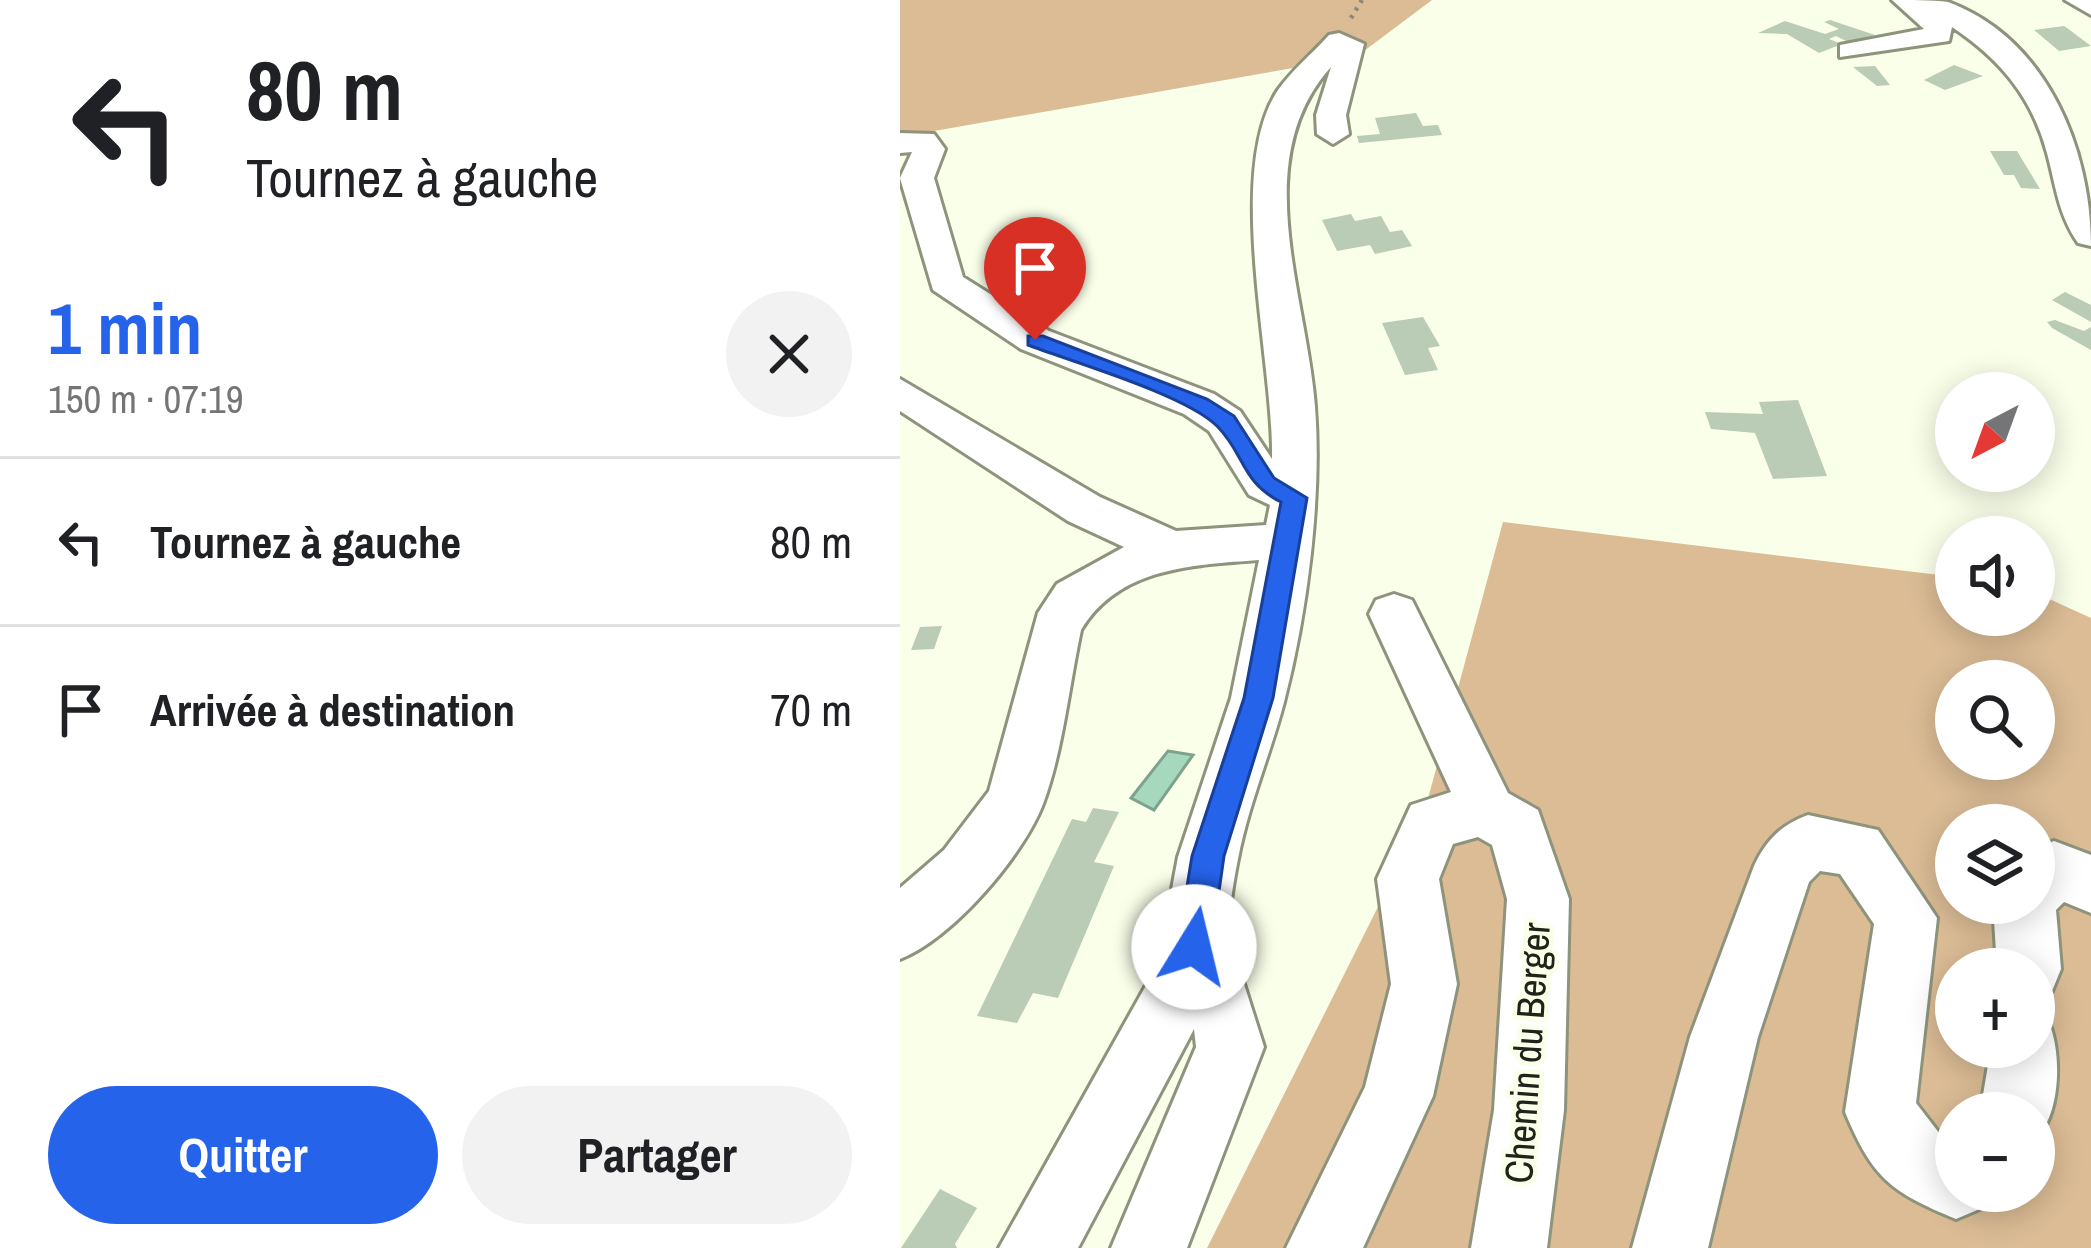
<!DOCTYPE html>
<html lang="fr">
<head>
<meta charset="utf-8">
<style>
  :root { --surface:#fff; --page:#f2f2f2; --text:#202124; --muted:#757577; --line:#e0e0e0; --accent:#2563eb }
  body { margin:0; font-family:"Archivo Narrow",sans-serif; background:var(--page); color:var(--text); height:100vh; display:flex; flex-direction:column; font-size:45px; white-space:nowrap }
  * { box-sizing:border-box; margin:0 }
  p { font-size:39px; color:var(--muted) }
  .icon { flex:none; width:66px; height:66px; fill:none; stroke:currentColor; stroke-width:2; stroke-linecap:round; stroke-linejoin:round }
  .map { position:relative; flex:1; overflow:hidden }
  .drawer { display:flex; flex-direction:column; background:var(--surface); width:900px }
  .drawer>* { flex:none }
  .guide { background:#fff; color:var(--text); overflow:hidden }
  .needle { width:78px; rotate:221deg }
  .tools { position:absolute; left:1035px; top:372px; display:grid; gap:24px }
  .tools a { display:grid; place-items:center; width:120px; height:120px; border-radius:50%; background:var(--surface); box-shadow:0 6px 30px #0003; font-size:60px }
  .pin { position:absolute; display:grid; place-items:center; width:102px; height:102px; color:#fff; margin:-123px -51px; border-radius:50% 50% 50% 0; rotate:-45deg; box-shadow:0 0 12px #0007 }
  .pin .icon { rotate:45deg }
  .me { position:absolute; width:132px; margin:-66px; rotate:9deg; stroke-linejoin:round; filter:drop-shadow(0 0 9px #0008) }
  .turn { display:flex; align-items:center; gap:42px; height:252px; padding:0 48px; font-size:54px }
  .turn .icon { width:156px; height:156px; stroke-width:2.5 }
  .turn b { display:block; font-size:84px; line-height:102px }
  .round { display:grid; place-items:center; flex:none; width:126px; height:126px; border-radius:63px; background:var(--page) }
  .summary { display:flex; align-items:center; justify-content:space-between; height:204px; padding:0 48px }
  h1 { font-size:72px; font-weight:700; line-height:90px; color:var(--accent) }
  .primary-button { display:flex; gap:24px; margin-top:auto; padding:24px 48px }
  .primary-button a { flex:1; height:138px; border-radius:72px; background:var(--accent); color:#fff; font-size:48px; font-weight:700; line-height:138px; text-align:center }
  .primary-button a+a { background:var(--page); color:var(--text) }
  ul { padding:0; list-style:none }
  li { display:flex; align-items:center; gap:36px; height:168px; padding:0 48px; border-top:3px solid var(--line) }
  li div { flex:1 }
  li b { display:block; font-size:45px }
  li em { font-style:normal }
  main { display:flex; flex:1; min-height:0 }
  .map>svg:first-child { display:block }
</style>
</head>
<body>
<main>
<section class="drawer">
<div class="guide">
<div class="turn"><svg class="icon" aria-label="left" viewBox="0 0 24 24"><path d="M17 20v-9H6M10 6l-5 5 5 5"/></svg><div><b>80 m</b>Tournez à gauche</div></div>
</div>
<div class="summary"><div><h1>1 min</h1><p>150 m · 07:19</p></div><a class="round"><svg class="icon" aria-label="close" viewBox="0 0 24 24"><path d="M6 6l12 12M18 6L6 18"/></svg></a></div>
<ul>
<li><svg class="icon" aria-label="left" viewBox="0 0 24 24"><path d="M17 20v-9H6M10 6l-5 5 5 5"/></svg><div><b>Tournez à gauche</b></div><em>80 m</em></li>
<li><svg class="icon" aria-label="arrive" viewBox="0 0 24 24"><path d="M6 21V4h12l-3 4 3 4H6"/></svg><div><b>Arrivée à destination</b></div><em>70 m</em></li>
</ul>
<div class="primary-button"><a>Quitter</a><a>Partager</a></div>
</section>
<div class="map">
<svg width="1191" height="1248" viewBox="0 0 1191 1248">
  <rect width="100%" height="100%" fill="#faffea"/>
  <!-- forest -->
  <path fill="#dbbc95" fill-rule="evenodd" d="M 0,0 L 532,0 L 456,57 L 0,137 Z
    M 603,522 L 1056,577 L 1056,615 L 1134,615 L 1134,592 L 1191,618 L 1191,1248 L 307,1248 L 523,817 ZM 1056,681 L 1134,681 L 1134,759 L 1056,759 ZM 1056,825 L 1134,825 L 1134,903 L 1056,903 ZM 1056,969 L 1134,969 L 1134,1047 L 1056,1047 ZM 1056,1113 L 1134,1113 L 1134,1191 L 1056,1191 Z"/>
  <!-- water -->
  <path fill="#a6d8be" stroke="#7ea28d" stroke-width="3" d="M 268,751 L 293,755 L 254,810 L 231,798 Z"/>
  <!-- building -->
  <path fill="#bacbb6" d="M 930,20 L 975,35 L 950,43 L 936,36 L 929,39 L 942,44 L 919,53 L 887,34 L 858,33 L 885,21 L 925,34 L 939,29 L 924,22 Z
    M 1164,26 L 1167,28 L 1191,46 L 1159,51 L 1134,30 Z
    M 1054,65 L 1083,76 L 1045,90 L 1024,80 Z
    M 975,66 L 990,85 L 977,86 L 953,67 Z
    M 516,113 L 523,126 L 538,125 L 542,135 L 459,143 L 457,136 L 480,134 L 475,118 Z
    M 1090,151 L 1117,151 L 1140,189 L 1121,188 L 1114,175 L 1104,175 Z
    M 451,214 L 455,221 L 481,216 L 490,232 L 502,230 L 512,246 L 475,254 L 470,245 L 437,251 L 422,220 Z
    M 1165,292 L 1191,305 L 1191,322 L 1152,300 Z
    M 523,317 L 540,346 L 528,348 L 538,370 L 505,375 L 482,323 Z
    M 1155,320 L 1184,331 L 1191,327 L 1191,350 L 1152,328 L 1147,322 Z
    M 898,400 L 927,476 L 873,479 L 855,433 L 811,429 L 805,412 L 863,414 L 859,402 Z
    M 42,626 L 34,649 L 11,650 L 20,627 Z
    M 193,808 L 219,812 L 194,862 L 214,866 L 158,998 L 133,993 L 117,1023 L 77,1016 L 172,819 L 186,822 Z
    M 40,1189 L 77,1208 L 55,1244 L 57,1248 L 1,1248 Z"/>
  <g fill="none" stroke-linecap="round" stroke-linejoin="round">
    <defs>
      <path id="minor" d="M 992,0 C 1009,0 1032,0 1048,2 C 1147,39 1191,149 1191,246 L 1178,243 C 1158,214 1156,186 1147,153 C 1132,97 1100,59 1052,27 L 1049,41 L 940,57 L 940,45 L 1024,29 Z
        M 1165,0 L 1191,0 L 1191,15 Z
        M 439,33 L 464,44 L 446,115 L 449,134 L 433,144 L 417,134 L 416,115 L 431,67 C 347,160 407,296 415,407 C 422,497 407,614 384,702 C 370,755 348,806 338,859 C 331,892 328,926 323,958 L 343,981 L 364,1047 L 287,1248 L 211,1248 L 296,1047 L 294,1029 L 178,1248 L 99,1248 L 258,964 L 278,857 L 331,698 L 359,560 C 293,565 219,567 181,630 C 169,686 163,750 143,804 C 123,856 52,939 0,959 L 0,888 L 44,850 L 89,791 L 138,613 L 157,584 L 224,547 L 168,521 L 0,411 L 0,379 L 200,497 L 276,531 L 366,525 L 370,505 L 349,495 L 309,431 L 284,414 L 121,349 L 33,290 L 0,178 L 12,152 L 0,153 L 0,133 L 34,134 L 45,149 L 34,178 L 63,277 L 149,331 L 314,394 L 340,411 L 372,459 C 374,361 324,171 378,90 C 392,70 413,53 429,35 Z
        M 494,594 L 512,600 L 608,793 L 638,810 L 669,899 L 664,1110 L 647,1248 L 571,1248 L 594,1110 L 607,899 L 592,845 L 578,837 L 553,844 L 539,879 L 557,984 L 533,1096 L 463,1248 L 386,1248 L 465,1087 L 491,984 L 477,879 L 511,805 L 551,792 L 469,614 L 476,600 Z
        M 908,815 L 978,830 L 1037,918 L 1016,1103 L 1043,1138 L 1056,1145 L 1056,1191 L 1089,1191 L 1082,1208 L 1056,1219 C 991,1192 973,1179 945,1112 L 974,924 L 940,874 L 920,871 L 909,882 L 858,1037 L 808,1248 L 732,1248 L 790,1037 L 854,866 C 866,840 881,825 908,815 Z
        M 1154,841 L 1191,855 L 1191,913 L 1164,902 L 1156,910 L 1161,969 L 1152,991 L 1134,999 L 1134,969 L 1097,969 L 1093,903 L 1134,903 L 1134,849 Z
        M 1134,1017 L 1149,1023 C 1162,1054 1161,1117 1134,1140 L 1134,1113 L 1080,1113 L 1091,1047 L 1134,1047 Z"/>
    </defs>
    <!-- minor casing -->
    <use href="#minor" stroke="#8e937c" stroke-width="6"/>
    <!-- path -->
    <path stroke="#868a7b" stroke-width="4.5" stroke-dasharray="3 6" stroke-linecap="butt" d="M 451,18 L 462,0"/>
    <!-- minor -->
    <use href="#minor" fill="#fff" fill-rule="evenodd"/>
  </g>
  <!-- route -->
  <path fill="#2563eb" stroke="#184099" stroke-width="3" d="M 128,336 L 143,336 L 307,399 L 334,416 L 374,478 L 407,498 L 373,698 L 324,856 L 311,947 L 306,959 L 294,964 L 282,959 L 277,947 L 292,856 L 344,698 L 381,502 C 341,482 345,454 317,426 C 286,395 173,362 128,345 Z"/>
  <g text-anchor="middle" stroke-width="10" stroke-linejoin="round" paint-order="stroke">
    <!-- near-street labels -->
    <g font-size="39" fill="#21231a" stroke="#faffea">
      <text transform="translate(627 1053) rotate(-86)" y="14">Chemin du Berger</text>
    </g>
  </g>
</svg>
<div class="tools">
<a><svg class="needle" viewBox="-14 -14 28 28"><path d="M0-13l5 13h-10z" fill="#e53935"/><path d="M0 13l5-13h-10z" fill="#757577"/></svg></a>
<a><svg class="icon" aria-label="sound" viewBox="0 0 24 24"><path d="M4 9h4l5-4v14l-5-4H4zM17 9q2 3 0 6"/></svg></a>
<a><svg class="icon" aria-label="search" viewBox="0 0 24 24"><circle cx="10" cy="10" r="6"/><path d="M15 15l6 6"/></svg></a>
<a><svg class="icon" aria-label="layers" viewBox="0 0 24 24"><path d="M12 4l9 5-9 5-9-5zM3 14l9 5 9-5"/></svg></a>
<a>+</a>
<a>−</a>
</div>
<div class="pin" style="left:135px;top:340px;background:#d93025"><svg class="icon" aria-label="arrive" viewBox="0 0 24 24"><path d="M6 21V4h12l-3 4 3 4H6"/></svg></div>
<svg class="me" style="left:294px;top:947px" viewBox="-20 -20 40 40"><circle r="19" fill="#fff"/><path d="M0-13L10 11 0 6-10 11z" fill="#2563eb"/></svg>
</div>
</main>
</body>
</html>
